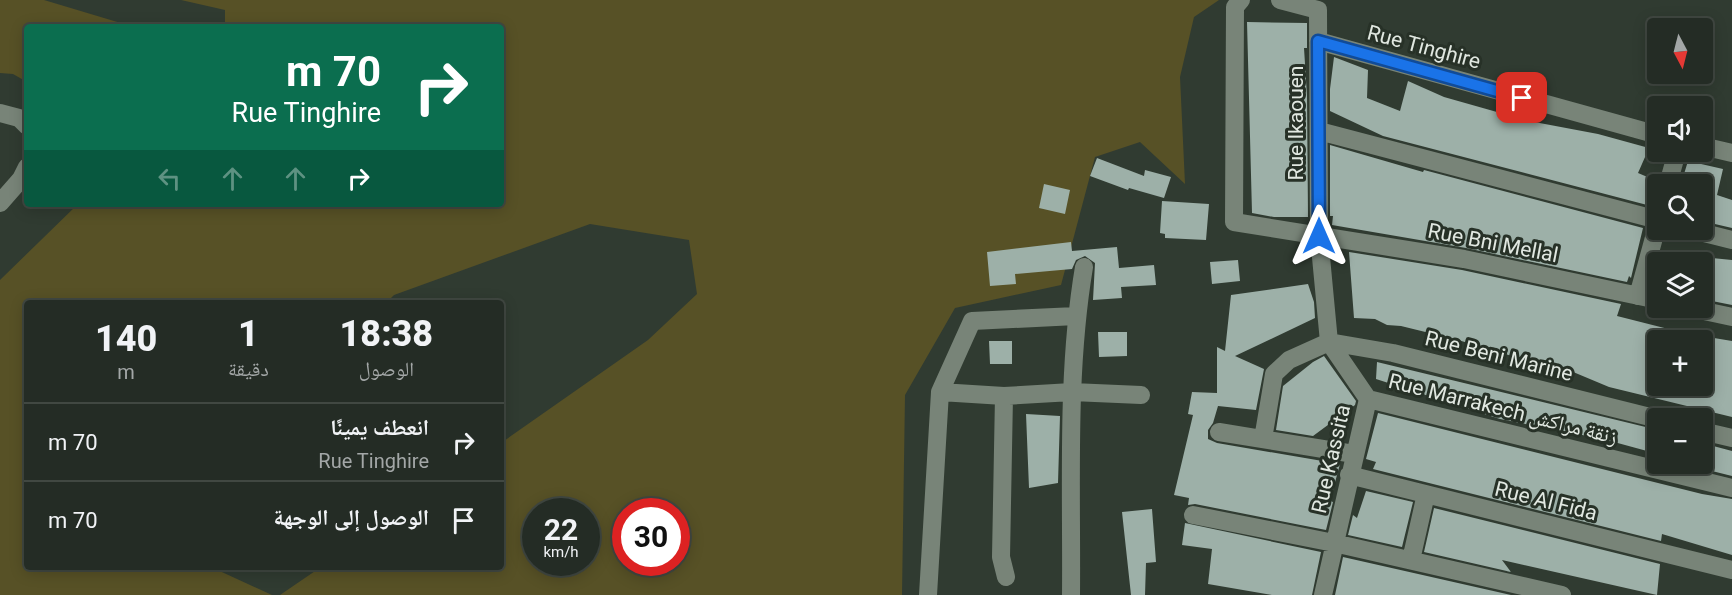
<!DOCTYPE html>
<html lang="ar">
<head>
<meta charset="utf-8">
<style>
  :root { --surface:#242c25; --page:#2c342d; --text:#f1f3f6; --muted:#a3a7a7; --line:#414842 }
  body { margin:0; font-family:Roboto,"Noto Naskh Arabic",sans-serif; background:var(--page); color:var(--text); direction:rtl; height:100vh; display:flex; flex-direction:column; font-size:22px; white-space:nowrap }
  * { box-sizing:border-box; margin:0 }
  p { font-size:20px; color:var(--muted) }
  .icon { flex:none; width:33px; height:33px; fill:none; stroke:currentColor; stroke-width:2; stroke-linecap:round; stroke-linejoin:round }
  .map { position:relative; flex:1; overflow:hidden; direction:ltr }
  .details { position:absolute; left:24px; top:300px; width:480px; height:270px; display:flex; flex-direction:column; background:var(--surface); border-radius:6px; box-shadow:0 3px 15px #0003,0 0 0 2px var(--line); direction:rtl }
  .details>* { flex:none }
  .banner { position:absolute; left:24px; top:24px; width:480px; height:183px; border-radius:6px; box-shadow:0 3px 15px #0003,0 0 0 2px var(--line); direction:rtl; background:#0b6e4f; color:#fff; overflow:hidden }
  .needle { width:39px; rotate:173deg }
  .fabs { position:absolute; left:1647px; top:18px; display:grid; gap:12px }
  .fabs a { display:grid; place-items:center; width:66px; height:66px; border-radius:6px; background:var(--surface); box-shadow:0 3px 15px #0003,0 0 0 2px var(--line); font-size:30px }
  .speed { position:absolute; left:522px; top:498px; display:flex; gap:12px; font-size:30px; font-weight:700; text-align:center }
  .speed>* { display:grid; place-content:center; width:78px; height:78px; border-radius:50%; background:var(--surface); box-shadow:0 3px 15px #0003,0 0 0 2px var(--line); line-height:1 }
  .speed small { font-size:15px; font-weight:400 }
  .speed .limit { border:9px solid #d22; background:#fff; color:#111 }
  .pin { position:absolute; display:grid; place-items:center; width:51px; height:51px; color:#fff; margin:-26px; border-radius:12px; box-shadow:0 3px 9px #0006 }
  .me { position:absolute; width:66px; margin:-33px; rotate:0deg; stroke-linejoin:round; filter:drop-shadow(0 0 4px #0008) }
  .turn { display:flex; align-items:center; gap:21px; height:126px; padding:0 24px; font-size:27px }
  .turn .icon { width:78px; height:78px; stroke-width:2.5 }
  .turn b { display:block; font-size:42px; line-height:51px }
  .lanes { display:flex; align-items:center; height:57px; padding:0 24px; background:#0003; justify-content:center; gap:30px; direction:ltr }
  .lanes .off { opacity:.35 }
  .eta { display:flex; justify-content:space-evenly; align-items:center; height:102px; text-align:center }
  .eta b { font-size:36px; font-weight:800; line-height:42px }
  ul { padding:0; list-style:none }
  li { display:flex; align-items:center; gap:18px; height:78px; padding:0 24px; border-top:2px solid var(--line) }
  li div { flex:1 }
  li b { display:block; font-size:22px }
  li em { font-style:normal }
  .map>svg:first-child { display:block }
</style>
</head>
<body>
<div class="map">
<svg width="1732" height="595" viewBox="0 0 1732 595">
  <rect width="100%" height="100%" fill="#303b31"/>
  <!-- green -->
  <path fill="#575126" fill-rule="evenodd" d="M 0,0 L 44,0 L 134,27 L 27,27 L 27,82 L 13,74 L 0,73 Z
    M 181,0 L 1219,0 L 1194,17 L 1180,77 L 1185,184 L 1140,142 L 1095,157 L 1061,285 L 955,308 L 905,395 L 902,595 L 280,595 L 321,567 L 501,567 L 501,443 L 648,340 L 697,294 L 689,240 L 590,224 L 394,295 L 386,303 L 27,303 L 27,567 L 211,567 L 272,595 L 0,595 L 0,280 L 78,204 L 501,204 L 501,27 L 225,27 L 225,10 ZM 536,512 L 586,512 L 586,562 L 536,562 ZM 626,512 L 676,512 L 676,562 L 626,562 Z"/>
  <!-- building -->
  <path fill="#9db0a8" d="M 1247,22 L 1307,23 L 1307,48 L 1304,48 L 1307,96 L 1308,217 L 1274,217 L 1252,213 Z
    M 1334,57 L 1368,70 L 1367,98 L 1400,111 L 1408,81 L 1444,97 L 1529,121 L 1598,134 L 1649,148 L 1638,173 L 1657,181 L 1658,188 L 1651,206 L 1383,136 L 1330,111 L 1330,89 Z
    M 1330,145 L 1423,172 L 1424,170 L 1643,228 L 1631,278 L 1629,276 L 1627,282 L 1466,248 L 1332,225 L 1333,216 L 1330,216 Z
    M 1097,158 L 1144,176 L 1145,170 L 1171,177 L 1164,198 L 1129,188 L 1128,190 L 1090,176 Z
    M 1688,161 L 1723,169 L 1717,195 L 1732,200 L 1732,228 L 1702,221 L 1702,184 L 1681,184 Z
    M 1044,184 L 1070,190 L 1065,214 L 1039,208 Z
    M 1162,201 L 1209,204 L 1206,240 L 1165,238 L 1165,234 L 1160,233 Z
    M 1071,242 L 1072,251 L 1117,247 L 1119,268 L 1154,265 L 1156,285 L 1121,287 L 1122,298 L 1093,300 L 1095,263 L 1085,256 L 1076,260 L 1072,269 L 1015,274 L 1016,284 L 990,286 L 987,252 Z
    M 1349,252 L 1462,270 L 1621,304 L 1617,316 L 1692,335 L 1692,340 L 1658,340 L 1658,386 L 1702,386 L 1702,336 L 1732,341 L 1732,417 L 1609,387 L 1566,369 L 1522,359 L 1458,340 L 1401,326 L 1387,325 L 1375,319 L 1354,318 Z
    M 1702,257 L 1732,260 L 1732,305 L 1702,299 Z
    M 1238,260 L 1240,281 L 1212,284 L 1210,262 Z
    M 1308,284 L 1314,302 L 1315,318 L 1235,356 L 1264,369 L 1256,410 L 1218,406 L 1213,423 L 1208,430 L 1208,439 L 1217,443 L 1340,464 L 1330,501 L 1333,502 L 1326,530 L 1195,504 L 1188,505 L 1189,498 L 1174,495 L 1193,415 L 1188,414 L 1192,392 L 1217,393 L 1217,347 L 1225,351 L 1231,295 Z
    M 1098,332 L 1127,332 L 1127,356 L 1099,357 Z
    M 989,341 L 1012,341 L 1012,364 L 990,364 Z
    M 1324,356 L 1356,401 L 1355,405 L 1313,436 L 1276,430 L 1283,386 L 1313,362 Z
    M 1377,362 L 1658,430 L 1658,454 L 1603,439 L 1500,419 L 1376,379 Z
    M 1378,413 L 1702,494 L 1732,499 L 1732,555 L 1662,534 L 1661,541 L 1373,469 L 1376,462 L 1366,459 Z
    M 1026,414 L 1060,416 L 1058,483 L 1029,488 Z
    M 1702,443 L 1732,451 L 1732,476 L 1708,470 L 1708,467 L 1702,466 Z
    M 1366,491 L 1413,502 L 1402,547 L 1348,535 L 1353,515 L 1357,518 Z
    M 1434,508 L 1660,564 L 1657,595 L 1502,560 L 1511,572 L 1424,552 Z
    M 1152,509 L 1156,562 L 1146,563 L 1145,595 L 1131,595 L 1122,512 Z
    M 1185,523 L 1321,552 L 1312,595 L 1272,595 L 1208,584 L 1212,549 L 1182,545 Z
    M 1343,557 L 1511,595 L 1335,595 Z"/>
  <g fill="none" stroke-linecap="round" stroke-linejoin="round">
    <!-- minor -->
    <path stroke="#788478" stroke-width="18" d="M 1241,0 L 1235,7 L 1234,222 L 1464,259 L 1658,300
      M 1280,0 L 1318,10 L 1319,236 L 1329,342 L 1368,399 L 1323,595
      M 1318,41 L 1658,135
      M 0,113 L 19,118 L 27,126
      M 1319,131 L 1658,220
      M 1702,146 L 1732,153
      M 1668,184 L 1677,152
      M 0,203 L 21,179 L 27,167
      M 1692,230 L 1732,240
      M 1638,296 L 1658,223
      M 1690,308 L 1732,317
      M 940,392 L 972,321 L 1076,316
      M 1004,396 L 1001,557 L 1006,577
      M 1368,399 L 1732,488
      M 1702,431 L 1732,438
      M 1219,432 L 1354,454
      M 1263,439 L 1274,374 L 1289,360 L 1329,342 L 1393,353 L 1658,419
      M 1349,475 L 1732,570
      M 1193,515 L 1334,543 L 1562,595
      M 1411,560 L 1426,494
      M 928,595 L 940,392 L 1004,396 L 1072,392 L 1141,395
      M 1071,595 C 1072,486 1066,375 1084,267"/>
  </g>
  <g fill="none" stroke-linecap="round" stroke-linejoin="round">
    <defs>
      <path id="route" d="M 1319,236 L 1318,41 L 1522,98"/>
    </defs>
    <!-- route casing -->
    <use href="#route" stroke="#114b97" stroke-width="15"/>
    <!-- route -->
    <use href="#route" stroke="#1a73e8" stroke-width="10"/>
  </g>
  <g text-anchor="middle" stroke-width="6" stroke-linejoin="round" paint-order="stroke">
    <!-- street labels -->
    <g font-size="21" fill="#e1e8e1" stroke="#273127">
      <text transform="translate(1424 47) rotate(15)" y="7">Rue Tinghire</text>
      <text transform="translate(1296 123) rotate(-90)" y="7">Rue Ikaouen</text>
      <text transform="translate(1493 243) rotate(11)" y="7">Rue Bni Mellal</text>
      <text transform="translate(1499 356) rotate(14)" y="7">Rue Beni Marine</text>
      <text transform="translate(1503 409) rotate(14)" y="7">Rue Marrakech زنقة مراكش</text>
      <text transform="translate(1331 459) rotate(-77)" y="7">Rue Kassita</text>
      <text transform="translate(1546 501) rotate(14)" y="7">Rue Al Fida</text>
    </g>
  </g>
</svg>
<div class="fabs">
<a><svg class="needle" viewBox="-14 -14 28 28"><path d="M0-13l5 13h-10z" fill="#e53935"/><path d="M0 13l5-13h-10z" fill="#a3a7a7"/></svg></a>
<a><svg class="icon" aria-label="sound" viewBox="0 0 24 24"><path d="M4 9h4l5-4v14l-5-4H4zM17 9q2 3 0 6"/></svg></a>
<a><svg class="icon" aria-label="search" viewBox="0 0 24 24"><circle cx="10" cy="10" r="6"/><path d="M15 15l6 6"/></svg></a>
<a><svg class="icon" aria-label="layers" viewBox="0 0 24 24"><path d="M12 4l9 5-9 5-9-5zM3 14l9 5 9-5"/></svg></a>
<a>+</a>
<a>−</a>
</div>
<div class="speed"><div>22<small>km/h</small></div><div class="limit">30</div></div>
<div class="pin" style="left:1522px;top:98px;background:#d93025"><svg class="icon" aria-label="arrive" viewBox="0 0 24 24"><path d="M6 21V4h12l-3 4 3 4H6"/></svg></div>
<svg class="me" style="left:1319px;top:236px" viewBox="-20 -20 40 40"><path d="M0-17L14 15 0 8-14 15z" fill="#1a73e8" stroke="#fff" stroke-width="4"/></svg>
<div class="banner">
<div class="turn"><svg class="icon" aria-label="right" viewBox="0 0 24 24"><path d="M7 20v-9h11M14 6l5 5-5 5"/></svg><div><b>70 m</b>Rue Tinghire</div></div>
<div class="lanes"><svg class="icon off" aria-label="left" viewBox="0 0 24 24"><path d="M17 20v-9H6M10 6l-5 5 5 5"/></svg><svg class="icon off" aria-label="ahead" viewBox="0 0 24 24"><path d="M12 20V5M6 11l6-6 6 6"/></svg><svg class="icon off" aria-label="ahead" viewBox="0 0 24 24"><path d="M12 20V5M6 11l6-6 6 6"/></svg><svg class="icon" aria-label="right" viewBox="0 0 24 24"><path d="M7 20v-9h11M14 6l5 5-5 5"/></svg></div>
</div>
<section class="details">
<div class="eta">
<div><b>18:38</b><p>الوصول</p></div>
<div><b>1</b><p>دقيقة</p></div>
<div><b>140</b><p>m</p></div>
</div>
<ul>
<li><svg class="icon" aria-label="right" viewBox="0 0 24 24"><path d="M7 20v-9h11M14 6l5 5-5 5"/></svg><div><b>انعطف يمينًا</b><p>Rue Tinghire</p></div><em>70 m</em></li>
<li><svg class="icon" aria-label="arrive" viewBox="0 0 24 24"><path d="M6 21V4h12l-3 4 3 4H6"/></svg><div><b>الوصول إلى الوجهة</b></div><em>70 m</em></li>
</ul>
</section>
</div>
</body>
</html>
